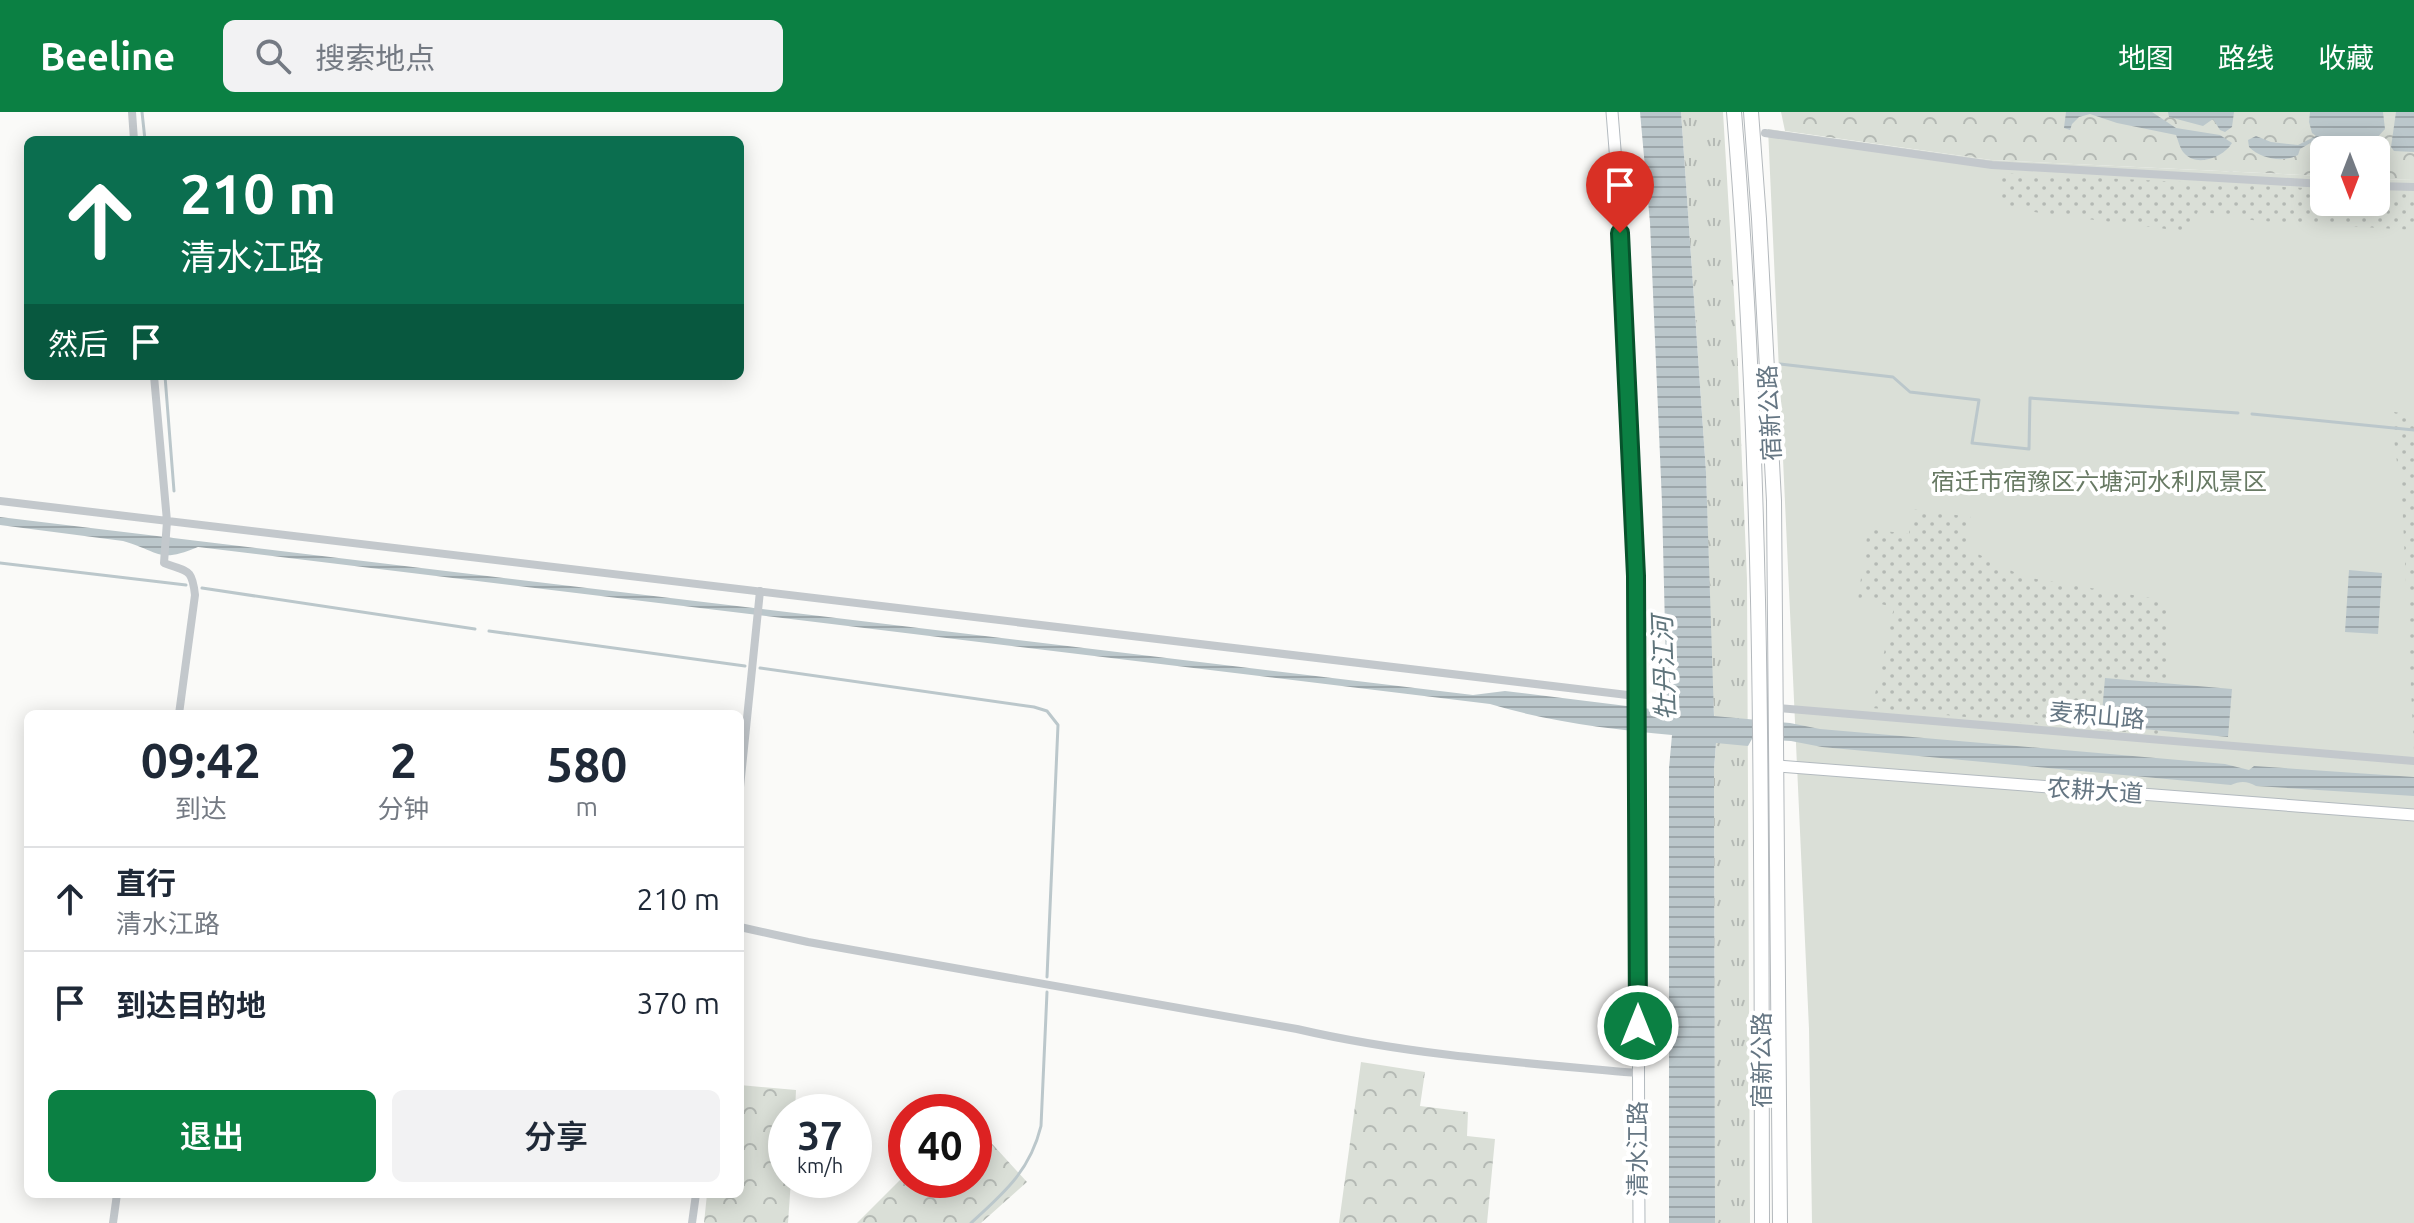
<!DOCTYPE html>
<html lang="zh">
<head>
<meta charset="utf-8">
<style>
  :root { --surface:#fff; --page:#f2f2f3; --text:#1f2937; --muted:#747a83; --line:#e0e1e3; --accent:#0b8043 }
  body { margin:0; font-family:Ubuntu,"Noto Sans SC",sans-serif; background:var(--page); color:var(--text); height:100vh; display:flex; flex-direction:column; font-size:30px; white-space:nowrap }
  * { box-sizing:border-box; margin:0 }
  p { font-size:26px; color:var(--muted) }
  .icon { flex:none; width:44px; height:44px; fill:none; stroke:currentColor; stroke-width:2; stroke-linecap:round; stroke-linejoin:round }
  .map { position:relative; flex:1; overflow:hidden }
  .sheet { position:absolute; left:24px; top:598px; width:720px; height:488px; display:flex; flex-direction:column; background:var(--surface); border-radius:12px; box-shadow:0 4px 20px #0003 }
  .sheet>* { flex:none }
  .hud { position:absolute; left:24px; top:24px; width:720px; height:244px; border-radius:12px; box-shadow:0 4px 20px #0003; background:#0b6e4f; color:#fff; overflow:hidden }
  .needle { width:52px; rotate:180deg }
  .buttons { position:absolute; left:2310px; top:24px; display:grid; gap:16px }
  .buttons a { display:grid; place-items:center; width:80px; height:80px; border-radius:12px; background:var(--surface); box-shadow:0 4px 20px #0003; font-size:40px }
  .speed { position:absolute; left:768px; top:982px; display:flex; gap:16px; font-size:40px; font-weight:700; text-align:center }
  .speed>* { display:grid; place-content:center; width:104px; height:104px; border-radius:50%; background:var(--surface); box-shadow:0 4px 20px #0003; line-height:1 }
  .speed small { font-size:20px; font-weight:400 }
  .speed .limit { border:12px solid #d22; background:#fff; color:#111 }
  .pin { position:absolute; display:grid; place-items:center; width:68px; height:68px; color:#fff; margin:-82px -34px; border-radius:50% 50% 50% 0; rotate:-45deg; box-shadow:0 0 8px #0007 }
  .pin .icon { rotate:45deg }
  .me { position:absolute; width:88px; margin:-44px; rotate:0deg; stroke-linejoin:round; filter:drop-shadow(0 0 6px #0008) }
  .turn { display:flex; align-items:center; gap:28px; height:168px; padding:0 24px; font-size:36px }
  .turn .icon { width:104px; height:104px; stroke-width:2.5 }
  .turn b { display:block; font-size:56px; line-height:68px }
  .then { display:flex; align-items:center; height:76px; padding:0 24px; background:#0003; gap:16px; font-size:30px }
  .eta { display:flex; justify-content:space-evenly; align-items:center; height:136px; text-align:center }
  .eta b { font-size:48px; font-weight:600; line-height:56px }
  .cta { display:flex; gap:16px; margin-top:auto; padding:16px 24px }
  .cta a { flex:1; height:92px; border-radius:12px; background:var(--accent); color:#fff; font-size:32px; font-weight:600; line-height:92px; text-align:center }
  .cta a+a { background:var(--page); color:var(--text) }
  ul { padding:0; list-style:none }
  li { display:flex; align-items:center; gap:24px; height:104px; padding:0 24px; border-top:2px solid var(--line) }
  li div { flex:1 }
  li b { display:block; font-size:30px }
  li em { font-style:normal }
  header { display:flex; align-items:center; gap:48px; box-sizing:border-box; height:112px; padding:0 40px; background:var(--accent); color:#fff }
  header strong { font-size:38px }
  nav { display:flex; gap:44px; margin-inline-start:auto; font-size:28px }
  .search { width:560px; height:72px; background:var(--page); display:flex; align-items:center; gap:20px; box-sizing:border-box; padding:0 28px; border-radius:12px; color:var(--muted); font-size:30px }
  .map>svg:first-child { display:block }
</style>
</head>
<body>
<header>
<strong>Beeline</strong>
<div class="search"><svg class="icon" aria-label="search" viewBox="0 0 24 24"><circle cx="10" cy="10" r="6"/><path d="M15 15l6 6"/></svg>搜索地点</div>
<nav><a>地图</a><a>路线</a><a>收藏</a></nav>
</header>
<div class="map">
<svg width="2414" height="1111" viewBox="0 0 2414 1111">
  <defs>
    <pattern id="grass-tufts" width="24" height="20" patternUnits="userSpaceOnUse" patternTransform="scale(2)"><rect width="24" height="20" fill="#dadfd7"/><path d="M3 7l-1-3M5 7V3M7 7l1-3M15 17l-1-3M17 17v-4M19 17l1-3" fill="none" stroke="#b4b9b4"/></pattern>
    <pattern id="forest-crowns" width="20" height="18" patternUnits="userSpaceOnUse" patternTransform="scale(2)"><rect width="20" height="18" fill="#dadfd7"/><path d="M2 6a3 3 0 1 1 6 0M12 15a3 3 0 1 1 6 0" fill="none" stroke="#b4b9b4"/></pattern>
    <pattern id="garden-dots" width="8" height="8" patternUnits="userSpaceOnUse" patternTransform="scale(2)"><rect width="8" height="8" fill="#dadfd7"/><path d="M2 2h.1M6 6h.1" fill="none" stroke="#b4b9b4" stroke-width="1.8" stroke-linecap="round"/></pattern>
    <pattern id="water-rules" width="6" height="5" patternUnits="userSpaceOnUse" patternTransform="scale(2)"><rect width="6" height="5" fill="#bbc7cb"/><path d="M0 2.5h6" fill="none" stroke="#9ca6aa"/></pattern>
  </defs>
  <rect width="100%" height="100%" fill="#fafaf8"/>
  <!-- grass -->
  <path fill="url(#grass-tufts)" d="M 1681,0 L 1723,0 L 1737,233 L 1747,467 L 1750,1111 L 1715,1111 L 1714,657 L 1716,631 L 1712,571 L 1706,360 Z"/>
  <!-- forest -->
  <path fill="url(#forest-crowns)" d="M 1781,0 L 2414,0 L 2414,68 L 2376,67 L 2376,38 L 2324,38 L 2324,64 L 1991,48 L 1785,19 Z
    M 1361,950 L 1425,960 L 1420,994 L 1468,1000 L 1467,1024 L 1495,1027 L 1487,1111 L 1339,1111 Z
    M 740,973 L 796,978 L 795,1000 L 786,1000 L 786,1068 L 791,1068 L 788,1111 L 704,1111 L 707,1082 L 740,1082 Z
    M 974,1012 L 1027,1070 L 981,1111 L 857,1111 L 906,1062 L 906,1068 L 974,1068 Z"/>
  <!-- park -->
  <path fill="#dadfd7" d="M 1768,17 L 1991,48 L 2324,64 L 2324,90 L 2376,90 L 2376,67 L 2414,68 L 2414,1111 L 1812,1111 L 1809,917 Z"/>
  <!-- garden -->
  <path fill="url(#garden-dots)" d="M 2001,61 L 2324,77 L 2324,90 L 2376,90 L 2376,79 L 2414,81 L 2414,118 L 2258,109 L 2198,99 L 2190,120 L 2040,101 L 2002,94 Z
    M 2390,299 L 2414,304 L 2414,639 L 2402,387 Z
    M 1911,397 L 1971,405 L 1968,437 L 2024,465 L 2157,487 L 2169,497 L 2167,624 L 1872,596 L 1894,495 L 1858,487 L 1868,417 L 1909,422 Z"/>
  <!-- water -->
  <path fill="url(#water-rules)" d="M 1640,0 L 1681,0 L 1706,360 L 1714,604 L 1790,611 L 1820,617 L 2225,652 L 2249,658 L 2254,654 L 2414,665 L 2414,684 L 2256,674 C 2247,669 2240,669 2231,673 L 1822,635 L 1791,629 L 1752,627 L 1748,634 L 1716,631 L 1714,657 L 1715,1111 L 1669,1111 L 1669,656 L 1672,623 C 1611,617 1549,610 1490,592 L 198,435 C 158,452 159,439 123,429 L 0,413 L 0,405 L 1473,583 L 1505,579 L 1667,599 L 1662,391 L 1650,111 Z
    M 2066,0 L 2152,0 L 2176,16 L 2220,23 L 2232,31 C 2224,45 2197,56 2184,41 C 2180,37 2178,28 2176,23 L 2117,11 L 2090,2 L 2079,5 L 2072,12 L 2070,18 L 2064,16 Z
    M 2168,0 L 2234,0 L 2232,15 L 2225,20 L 2220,18 L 2213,7 L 2203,14 L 2169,5 Z
    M 2310,0 L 2383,0 L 2385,17 L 2375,28 L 2349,25 L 2336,31 L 2328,31 L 2326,27 L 2319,26 L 2300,37 L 2298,43 C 2283,51 2261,47 2249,35 L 2248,28 L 2256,24 L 2271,30 L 2298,33 L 2316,24 L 2312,21 L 2309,10 Z
    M 2396,0 L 2414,0 L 2414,40 L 2394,39 L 2391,35 Z
    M 2349,458 L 2382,461 L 2378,522 L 2345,520 Z
    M 2105,566 L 2232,577 L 2228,625 L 2101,613 Z"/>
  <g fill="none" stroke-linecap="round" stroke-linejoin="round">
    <!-- stream -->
    <path stroke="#bbc7cb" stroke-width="3" d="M 142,0 L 145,28
      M 1780,252 L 1893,265 L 1910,280 L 1979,288 L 1972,331 L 2029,337 L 2030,286 L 2238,301
      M 165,264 L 174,379
      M 2252,302 L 2414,318
      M 0,451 L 186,473
      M 202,476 L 475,517
      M 489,519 L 745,554
      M 760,556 L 1034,595 L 1047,599 L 1058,613 L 1047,865
      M 971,1111 C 1004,1081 1030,1059 1041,1014 L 1047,880"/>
    <defs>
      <path id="secondary" d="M 1612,0 C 1643,369 1637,741 1639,1111
        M 1777,654 L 2414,703"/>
      <path id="highway" d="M 1734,0 C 1765,370 1761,740 1762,1111
        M 1751,0 L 1759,107 L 1774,389 L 1780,1111"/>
    </defs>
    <!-- secondary casing -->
    <use href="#secondary" stroke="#b3babf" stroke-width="13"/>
    <!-- highway casing -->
    <use href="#highway" stroke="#b4b9bd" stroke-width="16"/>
    <!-- street -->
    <path stroke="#c3c8cc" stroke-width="8" d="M 132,0 L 134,28
      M 1765,21 L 1992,53 L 2324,72
      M 2376,74 L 2414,75
      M 154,264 L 167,409 L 164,451 C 188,460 192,456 195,483 L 179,602
      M 0,389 L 1636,584
      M 1777,596 L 2414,649
      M 740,675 L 760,479
      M 740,815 L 808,830 L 1297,917 C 1409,943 1523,951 1638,961
      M 113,1111 L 117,1082
      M 692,1111 L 696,1082"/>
    <!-- secondary -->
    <use href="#secondary" stroke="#fff" stroke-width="11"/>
    <!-- highway -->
    <use href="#highway" stroke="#fff" stroke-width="14"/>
  </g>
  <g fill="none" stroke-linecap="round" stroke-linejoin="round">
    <defs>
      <path id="route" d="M 1620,121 L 1636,464 L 1638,914"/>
    </defs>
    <!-- route casing -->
    <use href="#route" stroke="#07532c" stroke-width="20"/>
    <!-- route -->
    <use href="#route" stroke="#0b8043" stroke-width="14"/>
  </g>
  <g text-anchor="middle" stroke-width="8" stroke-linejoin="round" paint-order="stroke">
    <!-- street labels -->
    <g font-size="24" fill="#657683" stroke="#fff">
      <text transform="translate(1770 301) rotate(-93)" y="8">宿新公路</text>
      <text transform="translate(2097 604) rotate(5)" y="8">麦积山路</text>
      <text transform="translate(2095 679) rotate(4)" y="8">农耕大道</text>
      <text transform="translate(1762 948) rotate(-90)" y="8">宿新公路</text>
      <text transform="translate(1638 1037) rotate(-90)" y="8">清水江路</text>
    </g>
    <!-- park labels -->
    <g font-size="24" fill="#687a64" stroke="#fff">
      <text x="2099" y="378">宿迁市宿豫区六塘河水利风景区</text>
    </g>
    <!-- water labels -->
    <g font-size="26" font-style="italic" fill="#60757c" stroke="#fff">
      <text transform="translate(1664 556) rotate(-92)" y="9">牡丹江河</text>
    </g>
  </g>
</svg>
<div class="buttons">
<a><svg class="needle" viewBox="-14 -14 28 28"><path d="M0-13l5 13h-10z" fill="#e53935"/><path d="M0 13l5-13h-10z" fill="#747a83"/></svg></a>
</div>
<div class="speed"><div>37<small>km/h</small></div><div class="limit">40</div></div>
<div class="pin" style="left:1620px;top:121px;background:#d93025"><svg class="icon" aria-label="arrive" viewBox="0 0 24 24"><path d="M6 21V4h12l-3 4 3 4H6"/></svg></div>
<svg class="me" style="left:1638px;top:914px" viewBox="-20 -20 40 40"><circle r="17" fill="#0b8043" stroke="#fff" stroke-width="3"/><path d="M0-11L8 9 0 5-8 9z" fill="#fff"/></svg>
<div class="hud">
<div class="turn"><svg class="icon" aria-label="ahead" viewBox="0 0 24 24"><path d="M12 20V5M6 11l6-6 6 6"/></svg><div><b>210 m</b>清水江路</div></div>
<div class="then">然后<svg class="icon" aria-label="arrive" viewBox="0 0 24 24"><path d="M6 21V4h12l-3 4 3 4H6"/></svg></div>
</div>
<section class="sheet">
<div class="eta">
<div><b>09:42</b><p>到达</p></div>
<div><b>2</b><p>分钟</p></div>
<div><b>580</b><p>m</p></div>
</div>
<ul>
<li><svg class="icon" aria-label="ahead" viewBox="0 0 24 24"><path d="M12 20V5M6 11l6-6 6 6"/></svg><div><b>直行</b><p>清水江路</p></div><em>210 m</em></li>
<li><svg class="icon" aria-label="arrive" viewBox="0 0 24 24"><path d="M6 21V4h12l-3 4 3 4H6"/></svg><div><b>到达目的地</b></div><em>370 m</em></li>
</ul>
<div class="cta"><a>退出</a><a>分享</a></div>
</section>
</div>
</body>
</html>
